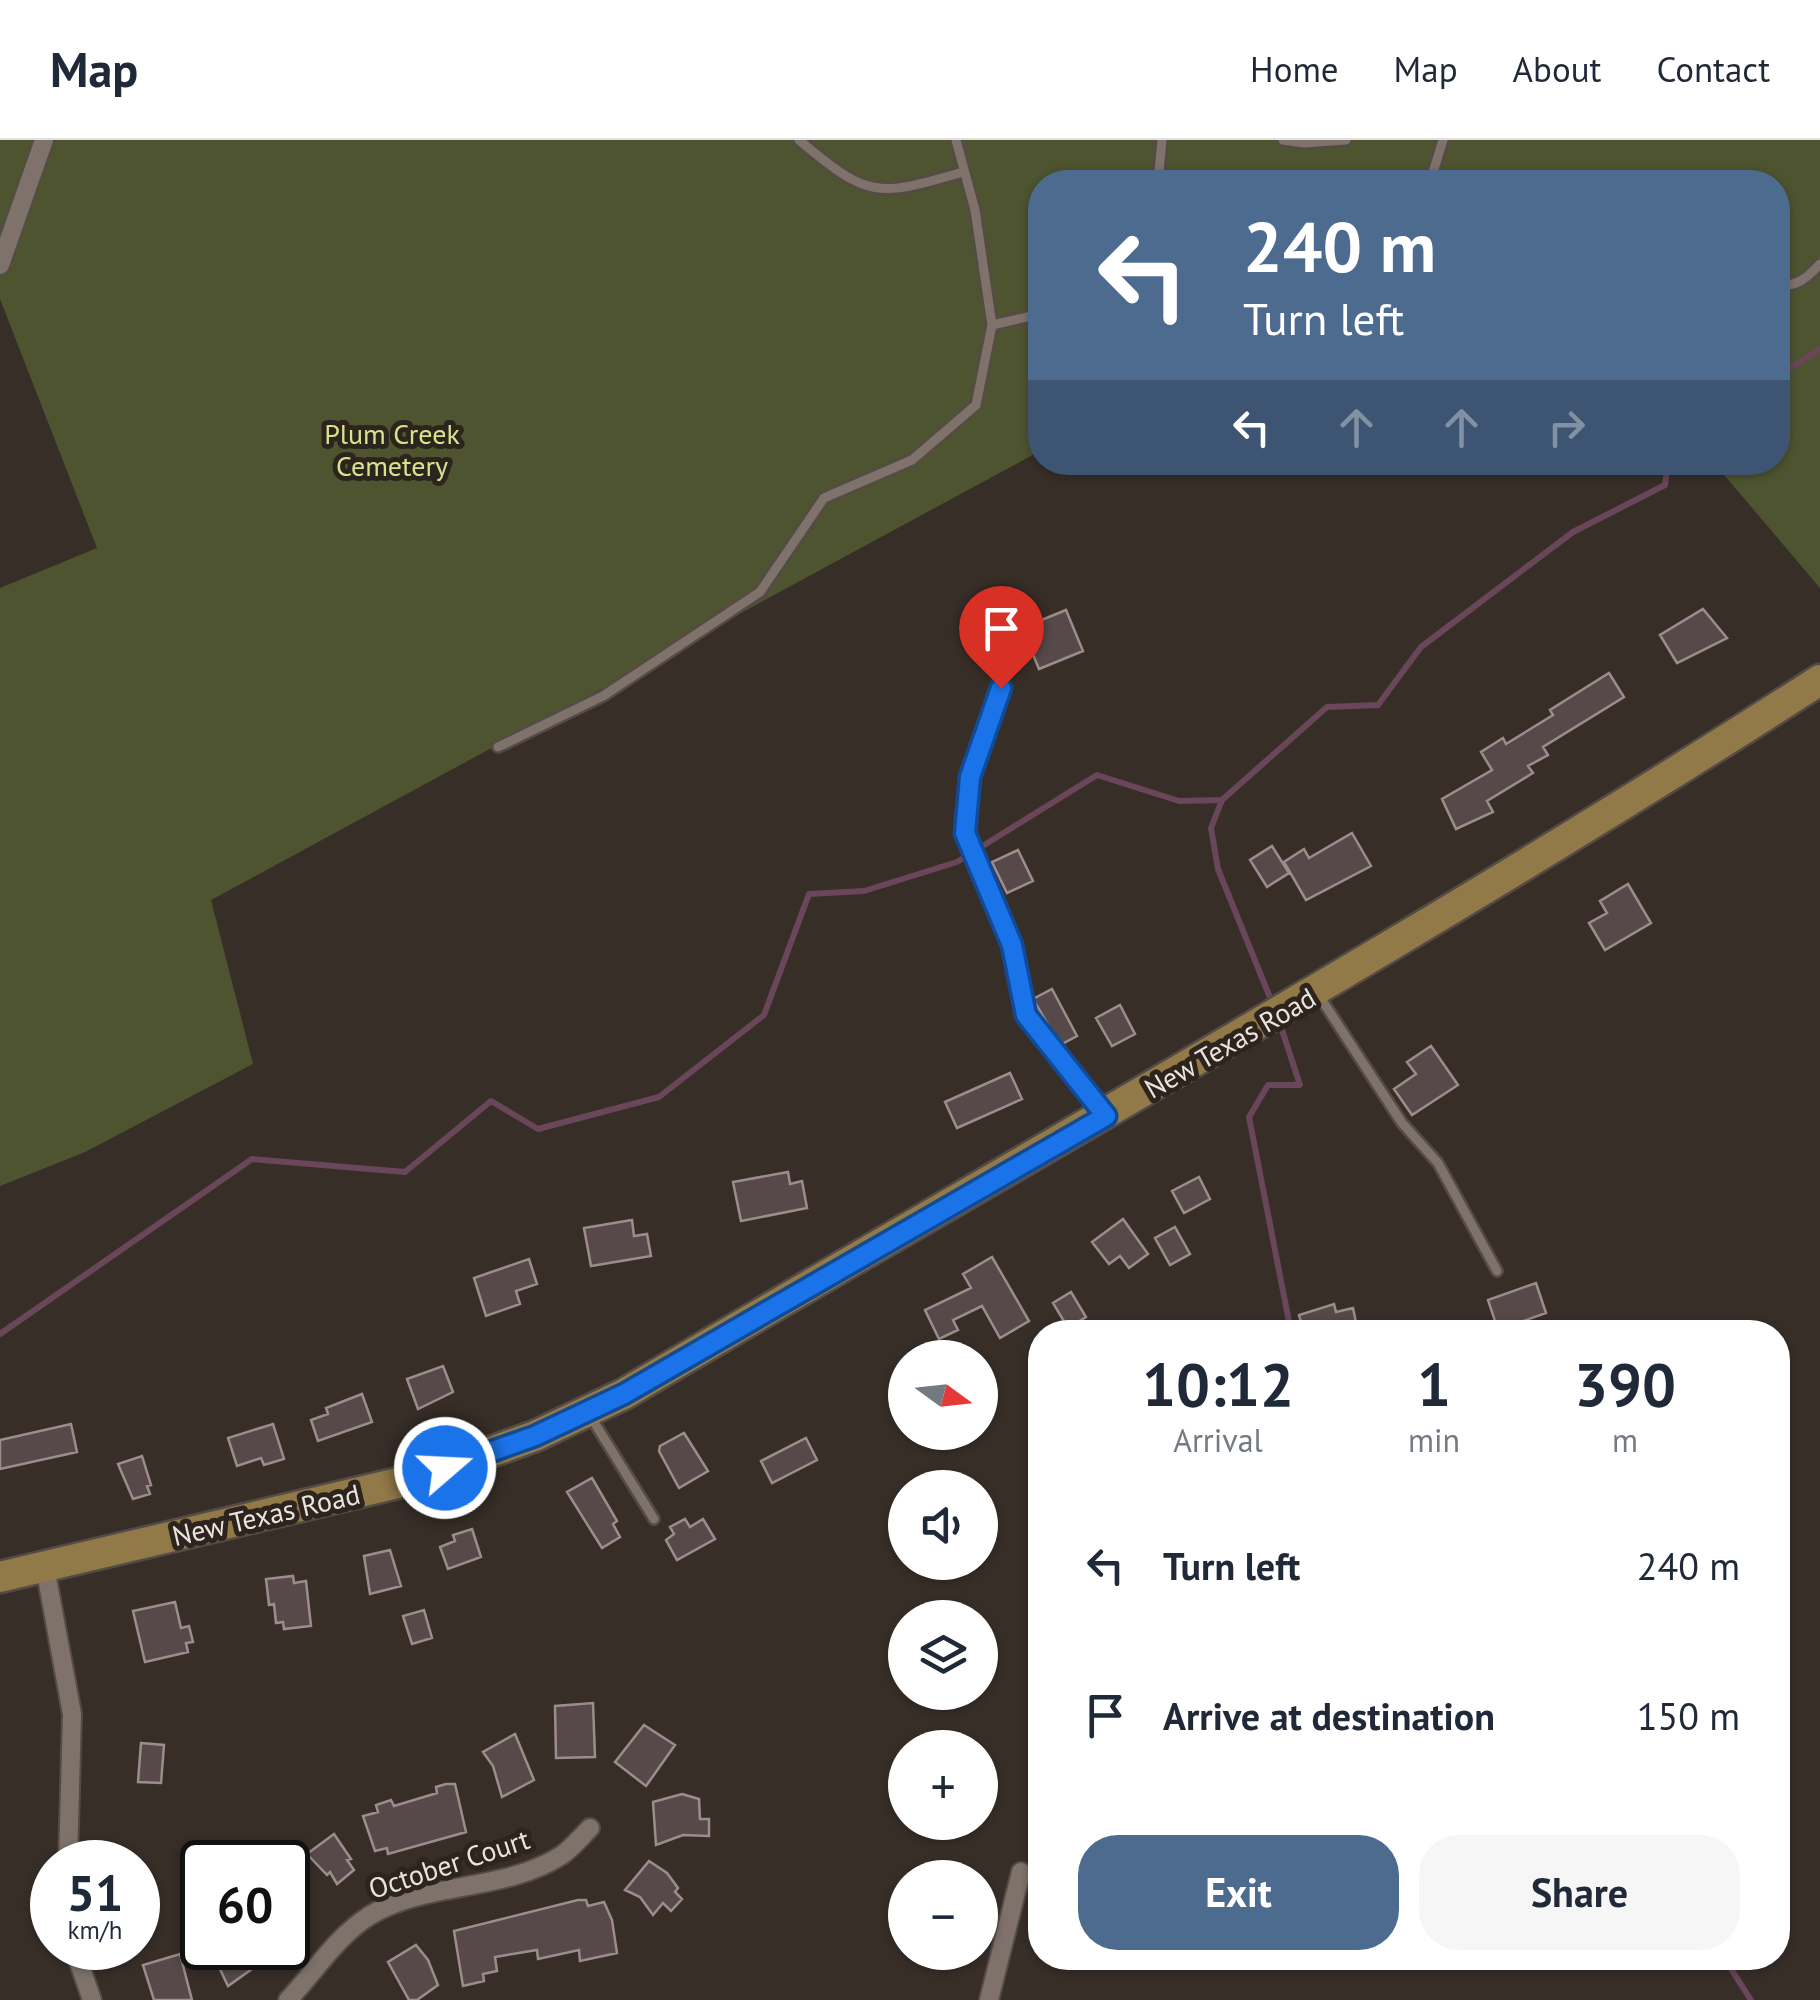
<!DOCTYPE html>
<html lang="en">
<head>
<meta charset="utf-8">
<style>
  :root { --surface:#fff; --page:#f6f6f7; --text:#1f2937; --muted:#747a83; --line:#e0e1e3; --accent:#4d6b8f }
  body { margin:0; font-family:"PT Sans",sans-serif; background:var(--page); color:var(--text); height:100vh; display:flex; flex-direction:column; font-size:38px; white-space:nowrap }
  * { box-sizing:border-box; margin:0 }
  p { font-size:32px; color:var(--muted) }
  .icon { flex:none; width:55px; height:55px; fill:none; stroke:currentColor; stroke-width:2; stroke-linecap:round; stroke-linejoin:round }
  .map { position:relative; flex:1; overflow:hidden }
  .sheet { position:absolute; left:1028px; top:1180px; width:762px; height:650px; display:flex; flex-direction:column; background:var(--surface); border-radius:40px; box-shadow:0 2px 8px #0004 }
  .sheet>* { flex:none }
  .hud { position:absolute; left:1028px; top:30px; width:762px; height:305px; border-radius:40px; box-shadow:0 2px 8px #0004; background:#4d6b8f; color:#fff; overflow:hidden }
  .needle { width:65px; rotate:105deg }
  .fabs { position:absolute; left:888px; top:1200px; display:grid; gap:20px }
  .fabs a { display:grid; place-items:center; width:110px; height:110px; border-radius:50%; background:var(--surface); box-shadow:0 2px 8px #0004; font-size:50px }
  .speed { position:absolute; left:30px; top:1700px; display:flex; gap:20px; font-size:50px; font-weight:700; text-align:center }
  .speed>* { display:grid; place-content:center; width:130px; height:130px; border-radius:50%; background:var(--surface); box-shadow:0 2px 8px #0004; line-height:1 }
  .speed small { font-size:25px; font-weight:400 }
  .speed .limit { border:5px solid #111; border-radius:15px; background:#fff; color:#111 }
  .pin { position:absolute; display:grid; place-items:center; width:85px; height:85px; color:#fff; margin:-102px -42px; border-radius:50% 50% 50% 0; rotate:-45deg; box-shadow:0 0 10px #0007 }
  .pin .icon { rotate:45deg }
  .me { position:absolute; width:110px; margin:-55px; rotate:71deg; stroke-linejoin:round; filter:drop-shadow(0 0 8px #0008) }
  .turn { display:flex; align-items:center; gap:35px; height:210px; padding:0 50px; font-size:45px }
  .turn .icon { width:130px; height:130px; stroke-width:2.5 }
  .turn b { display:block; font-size:70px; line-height:85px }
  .lanes { display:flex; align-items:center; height:95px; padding:0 50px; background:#0003; justify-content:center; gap:50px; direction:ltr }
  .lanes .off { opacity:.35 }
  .eta { display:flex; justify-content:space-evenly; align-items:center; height:170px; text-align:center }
  .eta b { font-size:60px; font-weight:700; line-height:70px }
  .action { display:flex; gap:20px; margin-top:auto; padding:20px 50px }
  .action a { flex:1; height:115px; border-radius:40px; background:var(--accent); color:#fff; font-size:40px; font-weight:700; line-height:115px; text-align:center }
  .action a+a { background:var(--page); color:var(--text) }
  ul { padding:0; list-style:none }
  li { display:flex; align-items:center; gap:30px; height:150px; padding:0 50px }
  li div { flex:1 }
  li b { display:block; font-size:38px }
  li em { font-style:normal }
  header { display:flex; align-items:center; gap:60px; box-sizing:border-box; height:140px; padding:0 50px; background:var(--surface); border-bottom:2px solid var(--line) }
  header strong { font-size:48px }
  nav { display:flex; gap:55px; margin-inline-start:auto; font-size:35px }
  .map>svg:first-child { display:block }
</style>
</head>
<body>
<header>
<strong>Map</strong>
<nav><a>Home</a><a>Map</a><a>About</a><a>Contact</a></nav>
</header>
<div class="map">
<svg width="1820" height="1860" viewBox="0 0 1820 1860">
  <rect width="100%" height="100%" fill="#382e28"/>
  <!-- green -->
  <path fill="#4e542f" d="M 0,0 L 1820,0 L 1820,448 L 1714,323 L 1778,322 L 1778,42 L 1040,42 L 1040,311 L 211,760 L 253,924 L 85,1012 L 0,1046 L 0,448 L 97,408 L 0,159 Z"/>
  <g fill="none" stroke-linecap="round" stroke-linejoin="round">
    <!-- stream -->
    <path stroke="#694659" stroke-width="6" d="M 1778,236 L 1820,209
      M 1271,860 L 1218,729 L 1211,688 L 1222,660 L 1327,567 L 1378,565 L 1421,507 L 1573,392 L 1665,345 L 1668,322
      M 1282,890 L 1300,945 L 1268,945 L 1249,977 L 1291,1192
      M 0,1194 L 252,1019 L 405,1032 L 491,961 L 538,989 L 659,957 L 764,875 L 809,754 L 864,751 L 957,722 L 1097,635 L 1179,661 L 1222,660
      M 1724,1818 L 1751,1860"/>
  </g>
  <!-- building -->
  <path fill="#574949" stroke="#9c8d8d" stroke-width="2.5" d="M 1703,469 L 1727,498 L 1677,523 L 1660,495 Z
    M 1066,470 L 1083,511 L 1039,529 L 1022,488 Z
    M 1609,533 L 1624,557 L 1543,607 L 1548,615 L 1528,626 L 1533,633 L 1487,661 L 1493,672 L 1456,689 L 1442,659 L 1492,630 L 1481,612 L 1503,598 L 1506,604 L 1553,575 L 1550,570 Z
    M 1352,693 L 1371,726 L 1306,760 L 1284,722 L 1304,709 L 1309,718 Z
    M 1272,706 L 1289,733 L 1267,747 L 1250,720 Z
    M 1018,710 L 1033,741 L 1007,753 L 992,722 Z
    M 1628,744 L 1651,783 L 1605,810 L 1589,783 L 1607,773 L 1600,761 Z
    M 1052,849 L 1077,896 L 1060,905 L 1033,859 Z
    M 1120,865 L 1135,894 L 1112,906 L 1096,878 Z
    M 1431,906 L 1458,945 L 1412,975 L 1394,949 L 1416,934 L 1407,922 Z
    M 1010,933 L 1022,959 L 957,988 L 945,962 Z
    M 788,1032 L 790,1044 L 802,1041 L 807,1068 L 741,1081 L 733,1042 Z
    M 1199,1037 L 1210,1059 L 1184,1073 L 1172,1051 Z
    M 1123,1079 L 1148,1114 L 1129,1128 L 1120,1116 L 1109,1124 L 1092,1102 Z
    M 632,1080 L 634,1096 L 647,1094 L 651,1116 L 591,1126 L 584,1088 Z
    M 1175,1087 L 1190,1114 L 1170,1125 L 1155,1098 Z
    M 992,1117 L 1029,1181 L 1000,1198 L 982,1166 L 953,1180 L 958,1190 L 939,1199 L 925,1170 L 971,1148 L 963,1134 Z
    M 529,1119 L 537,1144 L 516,1151 L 520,1164 L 486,1176 L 474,1138 Z
    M 1536,1143 L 1546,1173 L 1498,1190 L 1488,1160 Z
    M 1071,1152 L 1086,1177 L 1068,1188 L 1053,1163 Z
    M 1334,1164 L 1336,1172 L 1353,1168 L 1358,1192 L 1304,1192 L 1299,1175 Z
    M 443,1226 L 453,1252 L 418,1269 L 407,1239 Z
    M 362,1254 L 372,1282 L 318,1301 L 311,1280 L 328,1274 L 326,1268 Z
    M 71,1284 L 77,1312 L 0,1329 L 0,1300 Z
    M 273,1284 L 284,1319 L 264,1325 L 261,1318 L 237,1326 L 228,1298 Z
    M 684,1293 L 708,1331 L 679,1348 L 659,1311 L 660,1306 Z
    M 806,1298 L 817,1320 L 772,1343 L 761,1321 Z
    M 142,1316 L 151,1345 L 147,1346 L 150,1354 L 133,1359 L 118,1324 Z
    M 592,1338 L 617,1381 L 613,1384 L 620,1397 L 602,1408 L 567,1352 Z
    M 685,1379 L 690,1387 L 703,1379 L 715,1399 L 677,1420 L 666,1400 L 674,1394 L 670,1387 Z
    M 472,1389 L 481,1417 L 448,1429 L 440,1407 L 455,1401 L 453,1395 Z
    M 390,1410 L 401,1446 L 370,1454 L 364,1416 Z
    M 293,1436 L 294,1443 L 306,1441 L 311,1486 L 284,1489 L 283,1482 L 276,1483 L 274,1464 L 269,1465 L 266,1439 Z
    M 175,1462 L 181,1488 L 189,1486 L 193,1502 L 186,1503 L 188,1512 L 145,1522 L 133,1471 Z
    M 424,1470 L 432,1498 L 412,1504 L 403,1476 Z
    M 593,1563 L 595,1617 L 556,1618 L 555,1566 Z
    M 644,1585 L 675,1605 L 646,1646 L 615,1622 Z
    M 515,1594 L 534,1640 L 502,1657 L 493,1626 L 483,1612 Z
    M 141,1603 L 164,1605 L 161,1643 L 138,1642 Z
    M 446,1644 L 455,1644 L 466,1692 L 388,1714 L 387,1708 L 375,1711 L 363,1676 L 378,1672 L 376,1665 L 391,1660 L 394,1666 L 437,1653 L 436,1647 Z
    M 682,1654 L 699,1659 L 700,1679 L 709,1679 L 709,1696 L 683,1695 L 656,1705 L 653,1662 Z
    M 334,1694 L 351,1719 L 347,1720 L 354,1730 L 337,1744 L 330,1732 L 327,1735 L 307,1714 Z
    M 649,1721 L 667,1733 L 678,1748 L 675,1752 L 682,1759 L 671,1771 L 663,1763 L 653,1775 L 640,1757 L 625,1750 Z
    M 288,1737 L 308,1766 L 288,1788 Z
    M 578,1760 L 586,1760 L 588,1766 L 604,1762 L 612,1780 L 617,1813 L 580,1821 L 579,1810 L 538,1819 L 537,1810 L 495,1817 L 497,1831 L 483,1834 L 484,1841 L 463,1846 L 454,1791 Z
    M 416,1805 L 428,1820 L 438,1845 L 417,1860 L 409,1860 L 388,1822 Z
    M 210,1808 L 251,1808 L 259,1824 L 228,1846 Z
    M 180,1814 L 192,1860 L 154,1860 L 143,1825 Z"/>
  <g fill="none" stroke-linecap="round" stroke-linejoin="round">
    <defs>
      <path id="lane" d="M 799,0 C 869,59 877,57 963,32
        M 1283,0 L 1304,3 L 1346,0
        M 1158,42 L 1162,0
        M 1430,42 L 1443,0
        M 1778,145 C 1797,147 1807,138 1820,124
        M 1778,177 L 1786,146
        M 992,185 L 1040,174
        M 1001,548 L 970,637 L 965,693 L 1012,805 L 1026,875 L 1100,968
        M 498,607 L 603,556 L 760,452 L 824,358 L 912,320 L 976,265 L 992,185 L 975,70 L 956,0
        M 1318,854 L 1402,983 L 1438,1023 L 1497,1131
        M 589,1274 L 654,1379"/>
      <path id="street" d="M 0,125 L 44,0
        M 45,1427 L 72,1574 L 68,1722
        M 74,1808 L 92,1860
        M 288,1860 C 314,1833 336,1797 369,1776 C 427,1741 505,1752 562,1715 C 572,1708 581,1697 590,1688
        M 989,1860 L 1021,1732"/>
      <path id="primary" d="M 0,1437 L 415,1339 L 535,1296 L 624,1254 C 1024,1018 1429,792 1820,540"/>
    </defs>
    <!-- lane casing -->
    <use href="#lane" stroke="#544b46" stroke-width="14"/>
    <!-- street casing -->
    <use href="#street" stroke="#544b46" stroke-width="22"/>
    <!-- primary casing -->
    <use href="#primary" stroke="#544b46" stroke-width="35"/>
    <!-- lane -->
    <use href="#lane" stroke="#7e726b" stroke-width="9"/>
    <!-- street -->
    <use href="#street" stroke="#7e726b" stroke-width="18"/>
    <!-- primary -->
    <use href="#primary" stroke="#927948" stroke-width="30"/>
  </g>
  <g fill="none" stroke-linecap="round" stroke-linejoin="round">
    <defs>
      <path id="route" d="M 445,1328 L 535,1296 L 624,1254 L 1106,976 L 1026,875 L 1012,805 L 965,693 L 970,637 L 1001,548"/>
    </defs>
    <!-- route casing -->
    <use href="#route" stroke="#114b97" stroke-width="25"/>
    <!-- route -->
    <use href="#route" stroke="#1a73e8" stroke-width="18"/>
  </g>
  <g text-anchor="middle" stroke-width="10" stroke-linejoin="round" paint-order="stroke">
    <!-- park labels -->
    <g font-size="28" fill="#d5e48d" stroke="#2d241e">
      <text x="392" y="304">Plum Creek<tspan x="392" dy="32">Cemetery</tspan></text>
    </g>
    <!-- street labels -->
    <g font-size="28" fill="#eae3df" stroke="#2d241e">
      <text transform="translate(1230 903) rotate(-30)" y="10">New Texas Road</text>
      <text transform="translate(266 1375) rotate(-13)" y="10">New Texas Road</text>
      <text transform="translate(449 1724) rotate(-18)" y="10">October Court</text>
    </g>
  </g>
</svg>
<div class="fabs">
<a><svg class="needle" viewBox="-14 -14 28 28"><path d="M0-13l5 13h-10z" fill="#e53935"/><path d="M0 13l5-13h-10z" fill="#747a83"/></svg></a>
<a><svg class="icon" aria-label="sound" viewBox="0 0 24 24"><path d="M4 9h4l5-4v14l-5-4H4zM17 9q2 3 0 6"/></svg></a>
<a><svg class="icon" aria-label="layers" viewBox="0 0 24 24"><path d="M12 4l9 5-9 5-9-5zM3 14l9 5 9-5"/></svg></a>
<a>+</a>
<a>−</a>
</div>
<div class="speed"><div>51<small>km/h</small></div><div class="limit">60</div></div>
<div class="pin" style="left:1001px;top:548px;background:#d93025"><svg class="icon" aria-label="arrive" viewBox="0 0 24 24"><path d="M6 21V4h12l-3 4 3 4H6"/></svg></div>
<svg class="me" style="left:445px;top:1328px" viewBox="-20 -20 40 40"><circle r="17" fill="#1a73e8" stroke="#fff" stroke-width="3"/><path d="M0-11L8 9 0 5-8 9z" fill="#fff"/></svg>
<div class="hud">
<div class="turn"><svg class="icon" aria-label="left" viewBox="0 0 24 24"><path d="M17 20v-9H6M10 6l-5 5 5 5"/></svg><div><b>240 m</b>Turn left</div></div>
<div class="lanes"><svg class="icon" aria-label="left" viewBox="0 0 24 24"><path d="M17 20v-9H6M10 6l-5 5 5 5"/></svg><svg class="icon off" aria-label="ahead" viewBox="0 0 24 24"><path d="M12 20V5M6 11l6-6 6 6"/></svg><svg class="icon off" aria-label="ahead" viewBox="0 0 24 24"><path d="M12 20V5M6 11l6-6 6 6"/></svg><svg class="icon off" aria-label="right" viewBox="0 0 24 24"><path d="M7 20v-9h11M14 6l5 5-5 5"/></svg></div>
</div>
<section class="sheet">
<div class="eta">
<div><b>10:12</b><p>Arrival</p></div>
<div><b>1</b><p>min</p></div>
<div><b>390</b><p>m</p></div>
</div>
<ul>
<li><svg class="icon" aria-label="left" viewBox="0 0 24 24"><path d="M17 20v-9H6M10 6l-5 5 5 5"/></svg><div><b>Turn left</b></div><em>240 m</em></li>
<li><svg class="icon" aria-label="arrive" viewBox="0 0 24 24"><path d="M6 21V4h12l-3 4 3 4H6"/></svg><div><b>Arrive at destination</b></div><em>150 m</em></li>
</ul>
<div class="action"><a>Exit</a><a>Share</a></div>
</section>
</div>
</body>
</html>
